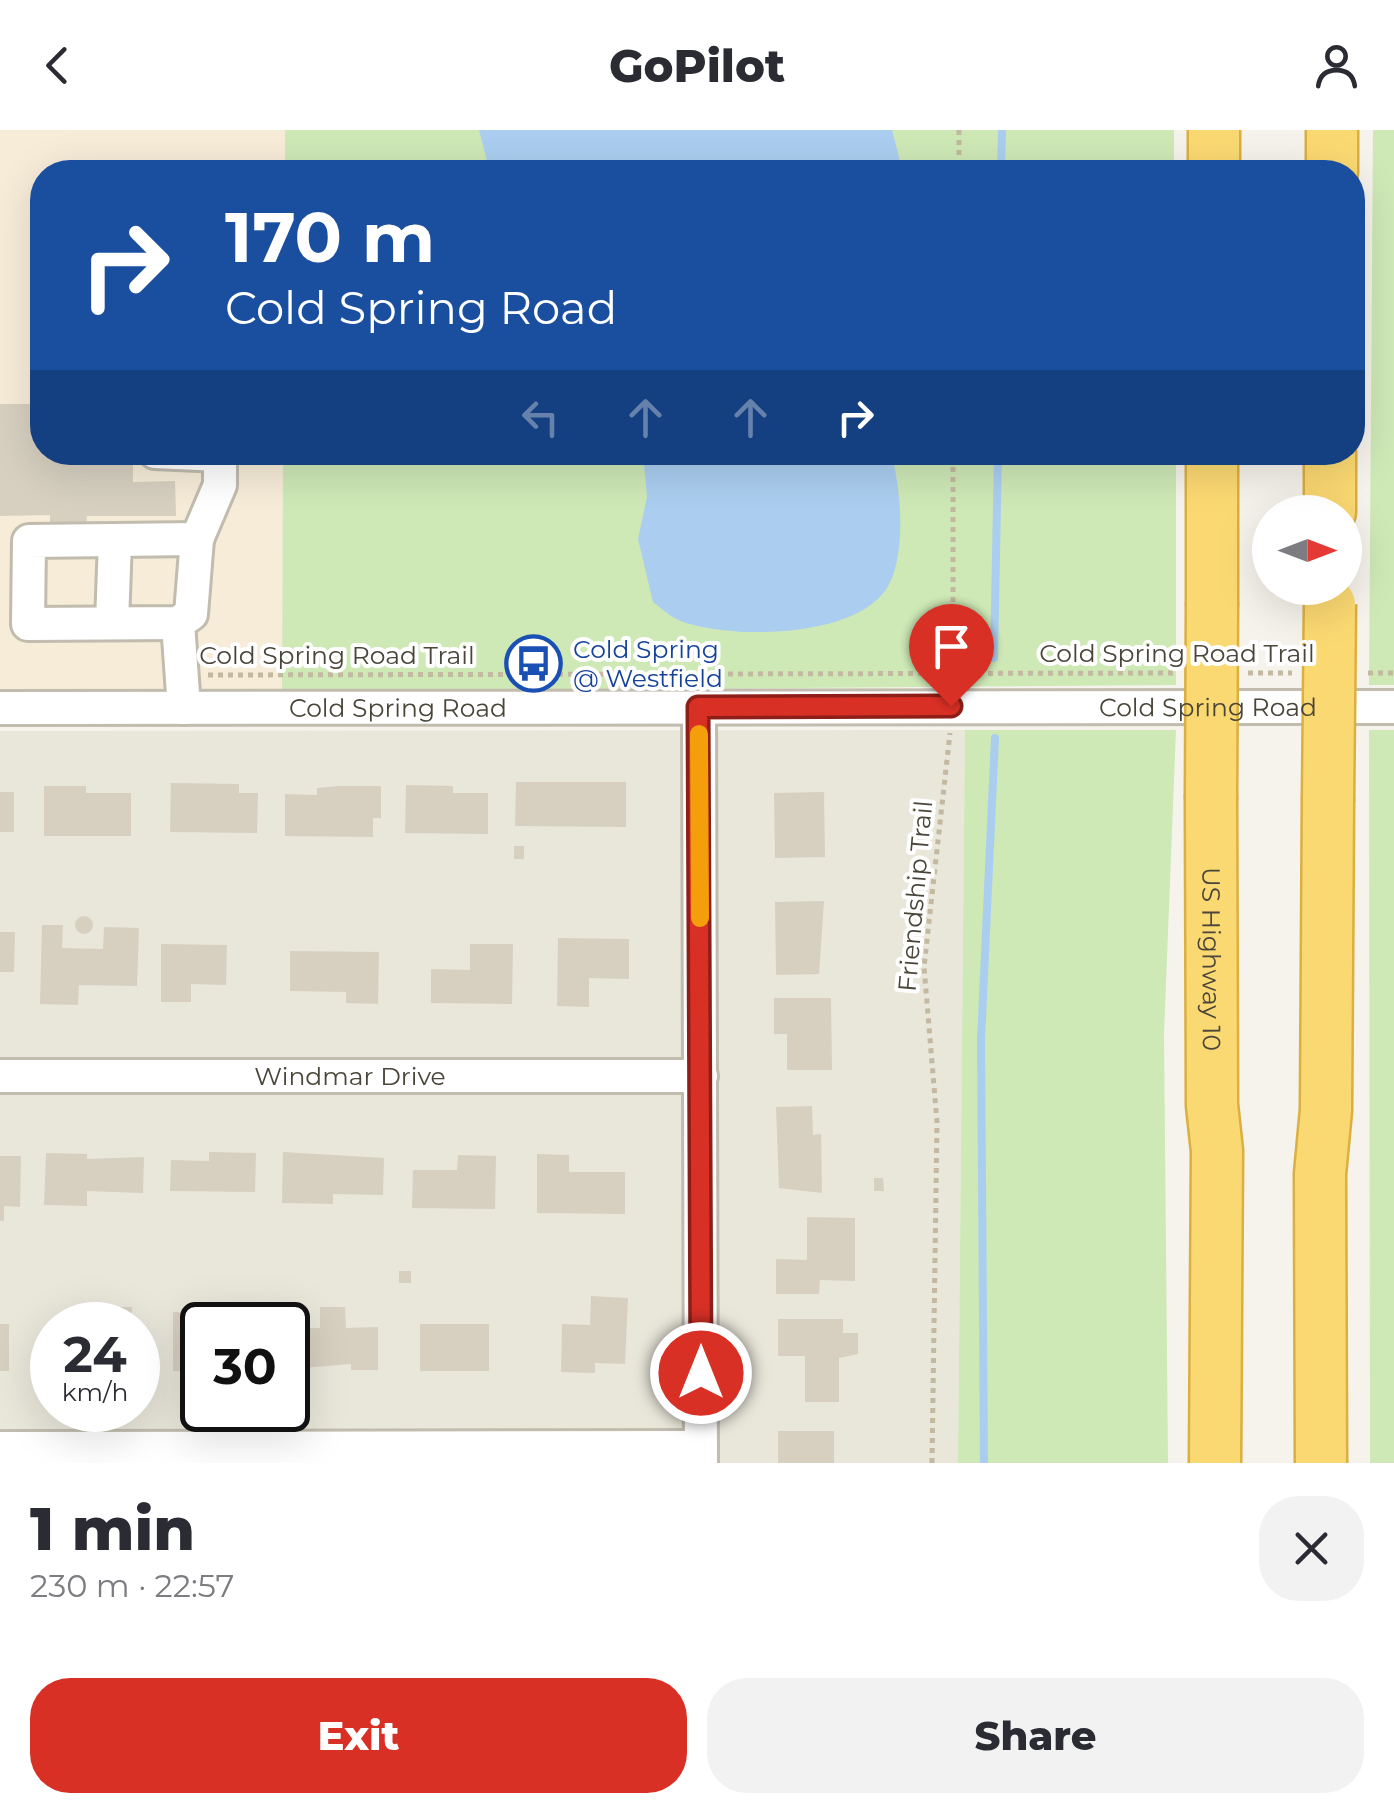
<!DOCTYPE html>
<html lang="en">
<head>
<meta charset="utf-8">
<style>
  :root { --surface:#fff; --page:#f2f2f3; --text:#2b2b33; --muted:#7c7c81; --accent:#d93025 }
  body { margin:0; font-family:Montserrat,sans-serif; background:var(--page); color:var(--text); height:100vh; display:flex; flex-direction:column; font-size:38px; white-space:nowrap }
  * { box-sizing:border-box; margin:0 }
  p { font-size:32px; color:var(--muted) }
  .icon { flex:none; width:55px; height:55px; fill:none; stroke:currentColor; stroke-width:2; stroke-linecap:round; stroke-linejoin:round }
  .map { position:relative; height:1333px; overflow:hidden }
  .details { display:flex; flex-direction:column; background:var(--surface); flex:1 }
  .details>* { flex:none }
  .banner { position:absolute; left:30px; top:30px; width:1335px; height:305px; border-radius:40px; box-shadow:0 10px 40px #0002; background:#1a4fa0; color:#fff; overflow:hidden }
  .needle { width:65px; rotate:90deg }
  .tools { position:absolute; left:1252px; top:365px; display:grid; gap:20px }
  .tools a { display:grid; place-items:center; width:110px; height:110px; border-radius:50%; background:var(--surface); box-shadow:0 10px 40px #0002; font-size:50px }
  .speed { position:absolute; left:30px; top:1172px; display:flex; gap:20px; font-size:50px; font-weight:700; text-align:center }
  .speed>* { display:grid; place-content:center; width:130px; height:130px; border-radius:50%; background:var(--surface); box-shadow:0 10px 40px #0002; line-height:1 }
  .speed small { font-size:25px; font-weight:400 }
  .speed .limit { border:5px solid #111; border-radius:15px; background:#fff; color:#111 }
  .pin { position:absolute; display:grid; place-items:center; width:85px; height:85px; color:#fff; margin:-102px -42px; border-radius:50% 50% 50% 0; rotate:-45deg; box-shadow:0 0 10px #0007 }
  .pin .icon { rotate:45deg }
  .me { position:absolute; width:110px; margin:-55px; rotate:0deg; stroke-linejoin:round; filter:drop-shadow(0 0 8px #0008) }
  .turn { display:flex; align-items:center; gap:35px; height:210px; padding:0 30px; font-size:45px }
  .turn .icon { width:130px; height:130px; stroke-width:2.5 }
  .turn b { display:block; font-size:70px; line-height:85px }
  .lanes { display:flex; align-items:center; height:95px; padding:0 30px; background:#0003; justify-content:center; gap:50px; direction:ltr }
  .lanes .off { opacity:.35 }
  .round { display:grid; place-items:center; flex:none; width:105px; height:105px; border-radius:40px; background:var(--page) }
  .head { display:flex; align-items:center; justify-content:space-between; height:170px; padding:0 30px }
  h1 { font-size:60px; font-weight:800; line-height:75px }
  .primary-button { display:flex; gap:20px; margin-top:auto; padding:20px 30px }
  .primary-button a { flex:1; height:115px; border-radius:40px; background:var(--accent); color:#fff; font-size:40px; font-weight:800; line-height:115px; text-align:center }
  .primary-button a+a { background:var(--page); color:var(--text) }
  header { display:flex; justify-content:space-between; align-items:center; height:130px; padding:0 30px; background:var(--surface); font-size:45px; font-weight:800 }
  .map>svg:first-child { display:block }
</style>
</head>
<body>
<header><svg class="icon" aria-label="back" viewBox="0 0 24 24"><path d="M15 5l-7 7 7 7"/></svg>GoPilot<svg class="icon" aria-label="person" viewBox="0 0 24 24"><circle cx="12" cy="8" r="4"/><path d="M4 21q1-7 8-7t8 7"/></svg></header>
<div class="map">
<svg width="1394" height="1333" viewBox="0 0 1394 1333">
  <rect width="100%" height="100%" fill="#f6f3ec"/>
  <!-- residential -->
  <path fill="#e9e6da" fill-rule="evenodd" d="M 965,600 L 958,1333 L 0,1333 L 0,601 ZM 52,1195 L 138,1195 L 138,1280 L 52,1280 ZM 202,1195 L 288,1195 L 288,1280 L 202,1280 Z"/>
  <!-- commercial -->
  <path fill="#f6ecd8" d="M 0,0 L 285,0 L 285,42 L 42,42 L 42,322 L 283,323 L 282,562 L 0,562 Z"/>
  <!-- green -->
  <path fill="#cee8b6" d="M 285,0 L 1174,0 L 1174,42 L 285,42 Z
    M 1373,0 L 1394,0 L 1394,555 L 1369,555 Z
    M 283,323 L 1176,323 L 1176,555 L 282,562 Z
    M 965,600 L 1176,600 L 1164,904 L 1168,1333 L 958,1333 Z
    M 1369,600 L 1394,600 L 1394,1333 L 1370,1333 Z"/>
  <!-- water -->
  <path fill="#abcef0" d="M 479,0 L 892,0 L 903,42 L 490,42 Z
    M 643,323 L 891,323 C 901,357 907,426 887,458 C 855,509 728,510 678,490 C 670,486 661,478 653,472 L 638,409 L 647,367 Z"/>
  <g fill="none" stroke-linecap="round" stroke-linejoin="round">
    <!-- stream -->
    <path stroke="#abcef0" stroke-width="8" d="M 1001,42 L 1002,0
      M 994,528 L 998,322
      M 984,1333 L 981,910 L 995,608"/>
  </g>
  <!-- building -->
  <path fill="#d7d0c1" d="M 0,274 L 42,274 L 42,322 L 133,322 L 133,352 L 175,351 L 176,386 L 87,386 L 86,398 L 50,399 L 50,385 L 0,386 Z
    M 516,652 L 626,652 L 626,697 L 515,696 Z
    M 171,653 L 239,654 L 239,663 L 258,663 L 257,703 L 170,702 Z
    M 406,655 L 453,656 L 453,663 L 488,663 L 488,704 L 405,703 Z
    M 44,656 L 86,656 L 86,663 L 131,663 L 131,706 L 44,706 Z
    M 339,656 L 381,656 L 381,688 L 373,688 L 373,707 L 285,706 L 285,664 L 317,665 L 317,658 Z
    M 0,662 L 14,662 L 14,702 L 0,702 Z
    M 824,662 L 825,727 L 775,728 L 774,663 Z
    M 514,716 L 524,716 L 524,729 L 514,729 Z
    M 824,771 L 819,844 L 776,845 L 775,772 Z
    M75 795a9 9 0 1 1 18 0a9 9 0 1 1-18 0Z
    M 42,795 L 63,795 L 62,818 L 103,819 L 104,797 L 139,798 L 137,856 L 79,855 L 78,875 L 40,874 Z
    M 0,802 L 15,802 L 14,842 L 0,842 Z
    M 558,808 L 629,809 L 629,849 L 589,848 L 589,877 L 557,876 Z
    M 161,814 L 227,815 L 226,855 L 191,854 L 191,872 L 161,872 Z
    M 470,814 L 513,814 L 512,874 L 431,873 L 431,839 L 470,840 Z
    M 290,821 L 379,822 L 378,874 L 346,873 L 346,862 L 290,861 Z
    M 774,868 L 831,868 L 832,940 L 787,940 L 787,904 L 774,904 Z
    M 812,976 L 813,1005 L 821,1004 L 822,1063 L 779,1058 L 776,977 Z
    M 209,1022 L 256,1023 L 255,1062 L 170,1061 L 171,1030 L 209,1031 Z
    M 283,1022 L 384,1028 L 383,1065 L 333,1064 L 333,1074 L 282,1073 Z
    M 46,1023 L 87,1024 L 87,1029 L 144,1027 L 143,1063 L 87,1061 L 87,1076 L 44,1075 Z
    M 537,1024 L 569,1025 L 569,1042 L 625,1042 L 625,1084 L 537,1083 Z
    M 458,1025 L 496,1026 L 495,1079 L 412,1078 L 413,1040 L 457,1040 Z
    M 0,1026 L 21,1026 L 20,1077 L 4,1076 L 4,1091 L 0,1091 Z
    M 874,1048 L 883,1048 L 884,1061 L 874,1061 Z
    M 807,1087 L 855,1088 L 855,1151 L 820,1150 L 819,1164 L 776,1164 L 776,1129 L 807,1130 Z
    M 399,1141 L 411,1141 L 411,1153 L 399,1153 Z
    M 591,1166 L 628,1168 L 625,1234 L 595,1233 L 595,1243 L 561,1242 L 562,1194 L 590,1195 Z
    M 102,1177 L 132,1177 L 132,1195 L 102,1195 Z
    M 320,1177 L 345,1177 L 346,1198 L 378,1197 L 378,1240 L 351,1240 L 351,1234 L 291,1239 L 291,1198 L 320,1198 Z
    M 173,1182 L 207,1183 L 202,1241 L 173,1241 Z
    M 778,1189 L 843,1189 L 843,1203 L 858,1203 L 858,1224 L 839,1228 L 839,1272 L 805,1272 L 805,1226 L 778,1226 Z
    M 0,1194 L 9,1194 L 9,1241 L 0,1241 Z
    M 420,1194 L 489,1194 L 489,1241 L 420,1241 Z
    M 778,1301 L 834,1301 L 834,1333 L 778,1333 Z"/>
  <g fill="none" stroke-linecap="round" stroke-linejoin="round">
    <defs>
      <g id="minor">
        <path d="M 155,322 L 220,325"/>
        <path d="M 197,409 L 191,484 L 178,493 L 28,494 L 29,411 Z"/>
        <path d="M 197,409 L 220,355 L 220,322"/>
        <path d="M 112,493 L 115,410"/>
        <path d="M 178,493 L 184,578"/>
        <path d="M 699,577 L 701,1333"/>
        <path id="s1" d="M 0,578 L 1394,577"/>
        <path id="s2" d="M 0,946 L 701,946"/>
        <path d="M 0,1318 L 701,1317"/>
      </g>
      <g id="highway">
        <path d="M 1214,42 L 1214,0"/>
        <path d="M 1332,42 L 1332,0"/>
        <path d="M 1330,382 L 1330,322"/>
        <path d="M 1212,473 L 1212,322"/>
        <path id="s3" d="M 1211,669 L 1212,975 L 1217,1021 L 1215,1333"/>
        <path d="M 1321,1333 L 1320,1044 L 1326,980 L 1328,671"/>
      </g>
    </defs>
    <!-- minor casing -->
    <use href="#minor" stroke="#c1bcae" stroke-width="38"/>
    <!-- highway casing -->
    <use href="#highway" stroke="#dbaf40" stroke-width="55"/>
    <!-- path -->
    <path stroke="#c3b9a0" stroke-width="5" stroke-dasharray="5 5" stroke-linecap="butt" d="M 959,0 L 959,42
      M 953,542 L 953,322
      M 1248,543 L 1292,543
      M 1368,543 L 1394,543
      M 208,545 L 1177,543
      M 932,1333 L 937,992 L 924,837 L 950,603"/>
    <!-- minor -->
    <use href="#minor" stroke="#fff" stroke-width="32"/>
    <!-- highway -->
    <use href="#highway" stroke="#fbd972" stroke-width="50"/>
    <defs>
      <path id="highway-bridge" d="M 1211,669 L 1212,473
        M 1328,671 L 1330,474"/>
    </defs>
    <!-- highway-bridge casing -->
    <use href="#highway-bridge" stroke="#dbaf40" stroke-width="55" stroke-linecap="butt"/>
    <!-- highway-bridge -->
    <use href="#highway-bridge" stroke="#fbd972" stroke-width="50"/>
  </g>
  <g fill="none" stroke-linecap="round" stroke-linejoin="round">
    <defs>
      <path id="route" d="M 701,1243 L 698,577 L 951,576"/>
    </defs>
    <!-- route casing -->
    <use href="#route" stroke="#8d1f18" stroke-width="25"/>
    <!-- route -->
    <use href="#route" stroke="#d93025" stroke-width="18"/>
    <!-- slow -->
    <path stroke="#f59e0b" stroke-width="18" d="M 699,604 L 700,788"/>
  </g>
  <!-- icons -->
  <defs>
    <symbol id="bus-ring" viewBox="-11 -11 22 22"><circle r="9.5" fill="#fff" stroke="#1a4fb4" stroke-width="1.5"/><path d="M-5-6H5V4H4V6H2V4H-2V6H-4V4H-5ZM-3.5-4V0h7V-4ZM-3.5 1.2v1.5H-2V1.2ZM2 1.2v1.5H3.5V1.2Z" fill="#1a4fb4"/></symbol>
  </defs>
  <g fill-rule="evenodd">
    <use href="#bus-ring" x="502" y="502" width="63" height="63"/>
  </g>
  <g text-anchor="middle" stroke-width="8" stroke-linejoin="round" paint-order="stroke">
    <!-- transit labels -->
    <g font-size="25" fill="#164399" stroke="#fff" text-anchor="start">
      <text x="573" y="528">Cold Spring<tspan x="573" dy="29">@ Westfield</tspan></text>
    </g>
    <!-- street labels -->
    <g font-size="25" fill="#4a4539" stroke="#fff">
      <text x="1177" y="532">Cold Spring Road Trail</text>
      <text x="337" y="534">Cold Spring Road Trail</text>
      <text dy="9" stroke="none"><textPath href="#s1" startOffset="1208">Cold Spring Road</textPath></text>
      <text dy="9" stroke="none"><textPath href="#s1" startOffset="398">Cold Spring Road</textPath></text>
      <text transform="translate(915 766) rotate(-85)" y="9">Friendship Trail</text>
      <text dy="9" stroke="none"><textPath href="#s3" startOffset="160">US Highway 10</textPath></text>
      <text dy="9" stroke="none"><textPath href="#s2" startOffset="350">Windmar Drive</textPath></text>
    </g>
  </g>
</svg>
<div class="tools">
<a><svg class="needle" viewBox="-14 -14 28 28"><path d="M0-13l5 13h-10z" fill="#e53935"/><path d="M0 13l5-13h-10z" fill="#7c7c81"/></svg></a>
</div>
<div class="speed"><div>24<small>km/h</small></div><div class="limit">30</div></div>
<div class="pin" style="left:951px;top:576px;background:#d93025"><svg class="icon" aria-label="arrive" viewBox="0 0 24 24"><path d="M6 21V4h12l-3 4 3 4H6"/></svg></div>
<svg class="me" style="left:701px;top:1243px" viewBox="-20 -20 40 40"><circle r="17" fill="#d93025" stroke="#fff" stroke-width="3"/><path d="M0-11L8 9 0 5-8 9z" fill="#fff"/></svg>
<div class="banner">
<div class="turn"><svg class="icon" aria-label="right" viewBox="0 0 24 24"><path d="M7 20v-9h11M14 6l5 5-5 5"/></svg><div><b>170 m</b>Cold Spring Road</div></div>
<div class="lanes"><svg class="icon off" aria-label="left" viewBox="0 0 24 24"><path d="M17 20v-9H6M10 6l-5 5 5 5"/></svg><svg class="icon off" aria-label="ahead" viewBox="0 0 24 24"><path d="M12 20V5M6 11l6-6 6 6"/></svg><svg class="icon off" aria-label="ahead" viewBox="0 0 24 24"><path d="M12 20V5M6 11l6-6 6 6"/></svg><svg class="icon" aria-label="right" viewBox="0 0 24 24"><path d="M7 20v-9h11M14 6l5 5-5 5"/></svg></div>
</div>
</div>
<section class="details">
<div class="head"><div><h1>1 min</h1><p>230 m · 22:57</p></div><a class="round"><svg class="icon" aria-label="close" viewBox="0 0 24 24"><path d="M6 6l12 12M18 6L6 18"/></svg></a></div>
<div class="primary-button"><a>Exit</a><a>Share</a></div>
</section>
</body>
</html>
